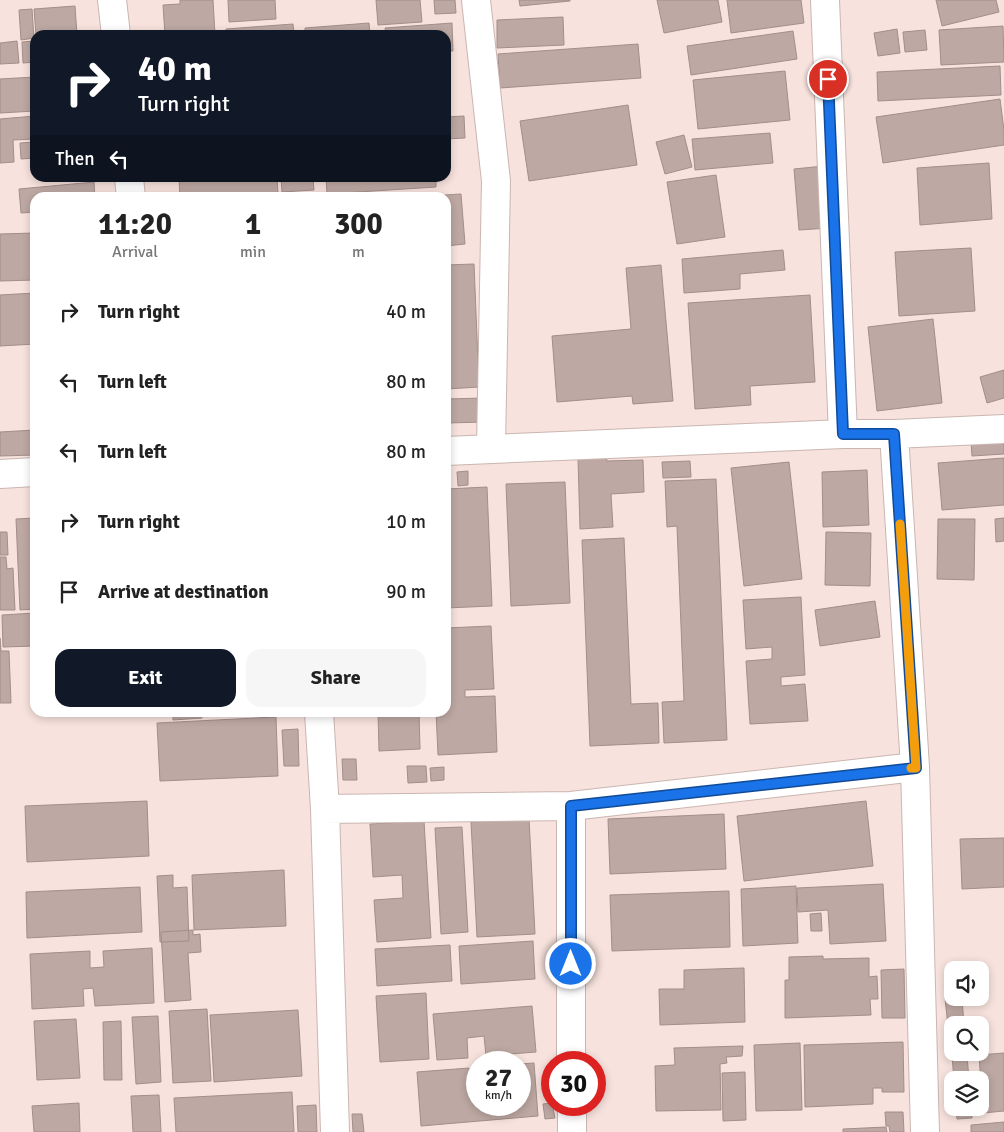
<!DOCTYPE html>
<html lang="en">
<head>
<meta charset="utf-8">
<style>
  :root { --surface:#fff; --page:#f6f6f6; --text:#222; --muted:#767676; --accent:#111827 }
  body { margin:0; font-family:Signika,sans-serif; background:var(--page); color:var(--text); height:100vh; display:flex; flex-direction:column; font-size:19px; white-space:nowrap }
  * { box-sizing:border-box; margin:0 }
  p { font-size:16px; color:var(--muted) }
  .icon { flex:none; width:28px; height:28px; fill:none; stroke:currentColor; stroke-width:2; stroke-linecap:round; stroke-linejoin:round }
  .map { position:relative; flex:1; overflow:hidden }
  .sheet { position:absolute; left:30px; top:192px; width:421px; height:525px; display:flex; flex-direction:column; background:var(--surface); border-radius:15px; box-shadow:0 2px 8px #0003 }
  .sheet>* { flex:none }
  .guide { position:absolute; left:30px; top:30px; width:421px; height:152px; border-radius:15px; box-shadow:0 2px 8px #0003; background:#111827; color:#fff; overflow:hidden }
  .tools { position:absolute; left:944px; top:961px; display:grid; gap:10px }
  .tools a { display:grid; place-items:center; width:45px; height:45px; border-radius:10px; background:var(--surface); box-shadow:0 2px 8px #0003; font-size:25px }
  .speed { position:absolute; left:466px; top:1051px; display:flex; gap:10px; font-size:25px; font-weight:700; text-align:center }
  .speed>* { display:grid; place-content:center; width:65px; height:65px; border-radius:50%; background:var(--surface); box-shadow:0 2px 8px #0003; line-height:1 }
  .speed small { font-size:12px; font-weight:400 }
  .speed .limit { border:8px solid #d22; background:#fff; color:#111 }
  .pin { position:absolute; display:grid; place-items:center; width:42px; height:42px; color:#fff; margin:-21px; border:2px solid #fff; border-radius:50%; box-shadow:0 1px 5px #0007 }
  .me { position:absolute; width:55px; margin:-28px; rotate:0deg; stroke-linejoin:round; filter:drop-shadow(0 0 4px #0008) }
  .turn { display:flex; align-items:center; gap:18px; height:105px; padding:0 25px; font-size:22px }
  .turn .icon { width:65px; height:65px; stroke-width:2.5 }
  .turn b { display:block; font-size:35px; line-height:42px }
  .then { display:flex; align-items:center; height:48px; padding:0 25px; background:#0003; gap:10px; font-size:19px }
  .eta { display:flex; justify-content:space-evenly; align-items:center; height:85px; text-align:center }
  .eta b { font-size:30px; font-weight:700; line-height:35px }
  .primary-button { display:flex; gap:10px; margin-top:auto; padding:10px 25px }
  .primary-button a { flex:1; height:58px; border-radius:15px; background:var(--accent); color:#fff; font-size:20px; font-weight:700; line-height:58px; text-align:center }
  .primary-button a+a { background:var(--page); color:var(--text) }
  ul { padding:0; list-style:none }
  li { display:flex; align-items:center; gap:15px; height:70px; padding:0 25px }
  li div { flex:1 }
  li b { display:block; font-size:19px }
  li em { font-style:normal }
  .map>svg:first-child { display:block }
</style>
</head>
<body>
<div class="map">
<svg width="1004" height="1132" viewBox="0 0 1004 1132">
  <rect width="100%" height="100%" fill="#f7e2dd"/>
  <!-- building -->
  <path fill="#bda8a3" stroke="#a28e8a" d="M 180,0 L 213,0 L 215,35 L 165,35 L 163,5 L 180,4 Z
    M 228,0 L 275,0 L 276,19 L 229,22 Z
    M 376,0 L 420,0 L 422,22 L 378,25 Z
    M 434,0 L 455,0 L 456,13 L 435,14 Z
    M 519,0 L 570,0 L 570,1 L 520,6 Z
    M 657,0 L 718,0 L 722,22 L 664,33 Z
    M 727,0 L 801,0 L 804,23 L 731,33 Z
    M 936,0 L 996,0 L 999,12 L 942,26 Z
    M 75,6 L 77,35 L 36,35 L 34,9 Z
    M 32,9 L 34,38 L 21,40 L 19,10 Z
    M 563,17 L 564,45 L 497,48 L 497,20 Z
    M 369,23 L 370,35 L 305,35 L 305,28 Z
    M 452,23 L 453,51 L 446,51 L 446,35 L 386,35 L 385,28 Z
    M 293,24 L 294,35 L 226,35 L 226,29 Z
    M 1003,26 L 1004,62 L 941,65 L 939,30 Z
    M 897,29 L 900,53 L 878,56 L 874,33 Z
    M 925,30 L 927,50 L 905,52 L 903,32 Z
    M 793,31 L 797,59 L 691,75 L 687,46 Z
    M 17,41 L 19,63 L 0,64 L 0,43 Z
    M 35,41 L 35,62 L 23,63 L 22,42 Z
    M 638,44 L 641,78 L 500,88 L 498,54 Z
    M 1000,66 L 1001,95 L 878,101 L 877,72 Z
    M 785,71 L 790,120 L 698,129 L 693,80 Z
    M 35,77 L 35,111 L 0,113 L 0,79 Z
    M 1000,99 L 1004,130 L 1004,145 L 883,163 L 876,117 Z
    M 628,105 L 637,165 L 529,181 L 520,121 Z
    M 35,116 L 35,139 L 13,140 L 14,162 L 0,163 L 0,119 Z
    M 464,116 L 465,138 L 446,139 L 446,117 Z
    M 770,133 L 773,163 L 695,170 L 692,139 Z
    M 684,135 L 692,167 L 665,174 L 656,142 Z
    M 35,142 L 35,158 L 21,159 L 20,143 Z
    M 989,163 L 992,219 L 920,225 L 917,168 Z
    M 824,166 L 829,228 L 799,230 L 794,169 Z
    M 716,175 L 725,237 L 677,244 L 667,182 Z
    M 179,178 L 277,178 L 278,194 L 224,198 L 180,198 Z
    M 281,178 L 313,178 L 314,190 L 282,192 Z
    M 326,178 L 436,178 L 436,187 L 327,194 Z
    M 94,182 L 95,198 L 35,198 L 35,212 L 21,213 L 19,189 Z
    M 461,194 L 465,244 L 446,246 L 446,198 L 415,197 Z
    M 35,233 L 35,280 L 0,281 L 0,234 Z
    M 971,248 L 975,311 L 899,316 L 895,252 Z
    M 783,250 L 785,270 L 740,274 L 740,289 L 684,293 L 682,259 Z
    M 474,264 L 479,387 L 446,389 L 446,265 Z
    M 661,265 L 673,401 L 633,404 L 632,396 L 557,402 L 552,336 L 631,329 L 626,268 Z
    M 35,293 L 35,344 L 0,346 L 0,295 Z
    M 810,295 L 815,382 L 750,386 L 751,405 L 695,409 L 688,303 Z
    M 933,319 L 942,403 L 877,411 L 868,327 Z
    M 1004,370 L 1004,398 L 987,403 L 980,377 Z
    M 485,398 L 485,422 L 446,423 L 446,399 Z
    M 35,430 L 35,455 L 0,456 L 0,432 Z
    M 1004,439 L 1004,454 L 972,456 L 971,442 Z
    M 606,456 L 607,461 L 643,460 L 644,492 L 611,494 L 613,527 L 580,529 L 578,458 Z
    M 1004,458 L 1004,505 L 942,510 L 938,463 Z
    M 690,461 L 691,477 L 663,478 L 662,462 Z
    M 789,462 L 802,579 L 744,586 L 731,468 Z
    M 867,470 L 869,525 L 823,527 L 822,472 Z
    M 468,471 L 468,485 L 458,486 L 457,472 Z
    M 716,479 L 727,740 L 664,743 L 662,702 L 684,701 L 677,526 L 667,527 L 665,481 Z
    M 565,482 L 570,603 L 511,606 L 506,484 Z
    M 487,487 L 492,606 L 446,608 L 446,489 Z
    M 35,518 L 35,609 L 20,610 L 16,519 Z
    M 1004,518 L 1004,541 L 996,542 L 995,519 Z
    M 938,519 L 975,519 L 974,580 L 937,579 Z
    M 0,532 L 7,532 L 8,555 L 0,555 Z
    M 826,532 L 871,533 L 870,586 L 825,585 Z
    M 624,538 L 631,704 L 658,703 L 659,743 L 590,746 L 582,540 Z
    M 0,557 L 6,557 L 7,569 L 13,568 L 15,610 L 0,610 Z
    M 801,597 L 805,675 L 781,677 L 781,686 L 805,684 L 808,721 L 750,724 L 746,661 L 772,659 L 772,647 L 746,649 L 743,600 Z
    M 875,601 L 880,637 L 820,646 L 815,610 Z
    M 35,613 L 35,646 L 3,647 L 2,615 Z
    M 491,626 L 494,689 L 465,690 L 465,697 L 495,696 L 497,752 L 438,755 L 436,712 L 446,712 L 446,628 Z
    M 0,638 L 1,651 L 9,651 L 11,703 L 0,703 Z
    M 173,712 L 202,712 L 202,718 L 173,720 Z
    M 259,712 L 284,712 L 284,716 L 259,717 Z
    M 378,712 L 419,712 L 420,749 L 379,751 Z
    M 276,717 L 278,776 L 160,781 L 157,723 Z
    M 298,729 L 299,766 L 284,766 L 282,730 Z
    M 342,759 L 356,759 L 357,780 L 343,780 Z
    M 407,766 L 426,766 L 427,782 L 408,783 Z
    M 444,767 L 444,780 L 431,781 L 430,768 Z
    M 147,801 L 149,856 L 27,862 L 25,806 Z
    M 866,801 L 873,866 L 744,881 L 737,816 Z
    M 724,814 L 726,869 L 610,874 L 608,819 Z
    M 529,819 L 535,934 L 477,937 L 471,822 Z
    M 424,821 L 431,938 L 377,942 L 374,900 L 403,898 L 402,875 L 373,877 L 370,824 Z
    M 462,827 L 468,932 L 441,934 L 435,828 Z
    M 1004,838 L 1004,887 L 962,889 L 960,839 Z
    M 284,870 L 286,926 L 194,930 L 192,875 Z
    M 173,875 L 173,888 L 187,887 L 189,941 L 160,942 L 157,876 Z
    M 883,884 L 886,941 L 830,944 L 828,910 L 798,912 L 797,888 Z
    M 796,886 L 798,943 L 743,946 L 741,889 Z
    M 140,887 L 142,932 L 27,938 L 26,892 Z
    M 729,891 L 730,947 L 612,951 L 610,895 Z
    M 821,913 L 822,931 L 811,931 L 810,914 Z
    M 193,930 L 193,935 L 200,934 L 201,952 L 188,953 L 191,1000 L 165,1002 L 161,932 Z
    M 533,941 L 535,979 L 461,984 L 459,946 Z
    M 450,945 L 452,981 L 377,986 L 375,949 Z
    M 152,948 L 154,1003 L 95,1006 L 93,988 L 83,989 L 84,1006 L 32,1009 L 30,954 L 90,951 L 90,968 L 104,967 L 103,951 Z
    M 823,956 L 823,959 L 869,958 L 869,977 L 877,976 L 878,999 L 870,999 L 871,1015 L 785,1018 L 785,980 L 789,980 L 789,957 Z
    M 744,968 L 745,1022 L 660,1025 L 659,989 L 684,989 L 684,970 Z
    M 904,969 L 905,1018 L 882,1018 L 881,970 Z
    M 426,993 L 429,1059 L 380,1062 L 376,996 Z
    M 945,998 L 962,998 L 964,1025 L 952,1025 L 952,1052 L 967,1053 L 951,1055 Z
    M 532,1006 L 536,1052 L 486,1056 L 484,1036 L 467,1038 L 468,1058 L 437,1060 L 433,1014 Z
    M 207,1009 L 211,1081 L 173,1083 L 169,1011 Z
    M 298,1010 L 302,1076 L 214,1082 L 210,1015 Z
    M 158,1016 L 161,1082 L 136,1084 L 132,1017 Z
    M 76,1019 L 80,1078 L 37,1080 L 34,1021 Z
    M 121,1021 L 122,1080 L 104,1080 L 103,1022 Z
    M 903,1042 L 904,1092 L 882,1092 L 882,1088 L 873,1088 L 873,1104 L 805,1107 L 804,1045 Z
    M 800,1043 L 802,1110 L 756,1111 L 754,1045 Z
    M 743,1046 L 742,1056 L 726,1057 L 727,1063 L 720,1064 L 721,1110 L 656,1111 L 655,1066 L 675,1065 L 674,1048 Z
    M 1004,1053 L 1004,1111 L 983,1113 L 979,1055 Z
    M 967,1055 L 969,1080 L 954,1080 L 952,1056 Z
    M 534,1063 L 538,1116 L 421,1126 L 417,1072 L 469,1068 L 471,1096 L 478,1095 L 478,1105 L 520,1105 L 520,1064 Z
    M 745,1072 L 746,1120 L 723,1121 L 722,1073 Z
    M 292,1092 L 294,1132 L 176,1132 L 174,1098 Z
    M 159,1095 L 161,1132 L 133,1132 L 131,1096 Z
    M 79,1103 L 80,1132 L 34,1132 L 32,1106 Z
    M 552,1103 L 555,1118 L 545,1119 L 543,1104 Z
    M 316,1105 L 317,1132 L 298,1132 L 297,1106 Z
    M 956,1108 L 971,1108 L 972,1118 L 957,1119 Z
    M 885,1112 L 903,1112 L 904,1132 L 890,1132 L 889,1126 L 886,1126 Z
    M 352,1114 L 362,1114 L 364,1132 L 353,1132 Z
    M 1004,1122 L 1004,1132 L 971,1132 L 971,1125 Z
    M 886,1127 L 887,1132 L 843,1132 L 843,1129 Z"/>
  <g fill="none" stroke-linecap="round" stroke-linejoin="round">
    <defs>
      <path id="minor" d="M 112,0 L 116,35
        M 476,0 L 496,181 L 491,448
        M 825,0 L 843,434
        M 129,178 L 131,198
        M 894,434 L 915,767 L 925,1132
        M 446,451 L 843,434 L 894,434 L 1004,429
        M 0,474 L 35,472
        M 319,712 L 325,809 L 335,1132
        M 571,806 L 571,1062
        M 325,809 L 571,806 L 915,767
        M 572,1105 L 572,1132"/>
    </defs>
    <!-- minor casing -->
    <use href="#minor" stroke="#cab6b1" stroke-width="30"/>
    <!-- minor -->
    <use href="#minor" stroke="#fff" stroke-width="28"/>
  </g>
  <g fill="none" stroke-linecap="round" stroke-linejoin="round">
    <defs>
      <path id="route" d="M 571,964 L 571,806 L 916,768 L 894,434 L 843,434 L 828,79"/>
    </defs>
    <!-- route casing -->
    <use href="#route" stroke="#114b97" stroke-width="12"/>
    <!-- route -->
    <use href="#route" stroke="#1a73e8" stroke-width="9"/>
    <!-- slow -->
    <path stroke="#f59e0b" stroke-width="9" d="M 900,524 L 916,768 L 911,768"/>
  </g>
</svg>
<div class="tools">
<a><svg class="icon" aria-label="sound" viewBox="0 0 24 24"><path d="M4 9h4l5-4v14l-5-4H4zM17 9q2 3 0 6"/></svg></a>
<a><svg class="icon" aria-label="search" viewBox="0 0 24 24"><circle cx="10" cy="10" r="6"/><path d="M15 15l6 6"/></svg></a>
<a><svg class="icon" aria-label="layers" viewBox="0 0 24 24"><path d="M12 4l9 5-9 5-9-5zM3 14l9 5 9-5"/></svg></a>
</div>
<div class="speed"><div>27<small>km/h</small></div><div class="limit">30</div></div>
<div class="pin" style="left:828px;top:79px;background:#d93025"><svg class="icon" aria-label="arrive" viewBox="0 0 24 24"><path d="M6 21V4h12l-3 4 3 4H6"/></svg></div>
<svg class="me" style="left:571px;top:964px" viewBox="-20 -20 40 40"><circle r="17" fill="#1a73e8" stroke="#fff" stroke-width="3"/><path d="M0-11L8 9 0 5-8 9z" fill="#fff"/></svg>
<div class="guide">
<div class="turn"><svg class="icon" aria-label="right" viewBox="0 0 24 24"><path d="M7 20v-9h11M14 6l5 5-5 5"/></svg><div><b>40 m</b>Turn right</div></div>
<div class="then">Then<svg class="icon" aria-label="left" viewBox="0 0 24 24"><path d="M17 20v-9H6M10 6l-5 5 5 5"/></svg></div>
</div>
<section class="sheet">
<div class="eta">
<div><b>11:20</b><p>Arrival</p></div>
<div><b>1</b><p>min</p></div>
<div><b>300</b><p>m</p></div>
</div>
<ul>
<li><svg class="icon" aria-label="right" viewBox="0 0 24 24"><path d="M7 20v-9h11M14 6l5 5-5 5"/></svg><div><b>Turn right</b></div><em>40 m</em></li>
<li><svg class="icon" aria-label="left" viewBox="0 0 24 24"><path d="M17 20v-9H6M10 6l-5 5 5 5"/></svg><div><b>Turn left</b></div><em>80 m</em></li>
<li><svg class="icon" aria-label="left" viewBox="0 0 24 24"><path d="M17 20v-9H6M10 6l-5 5 5 5"/></svg><div><b>Turn left</b></div><em>80 m</em></li>
<li><svg class="icon" aria-label="right" viewBox="0 0 24 24"><path d="M7 20v-9h11M14 6l5 5-5 5"/></svg><div><b>Turn right</b></div><em>10 m</em></li>
<li><svg class="icon" aria-label="arrive" viewBox="0 0 24 24"><path d="M6 21V4h12l-3 4 3 4H6"/></svg><div><b>Arrive at destination</b></div><em>90 m</em></li>
</ul>
<div class="primary-button"><a>Exit</a><a>Share</a></div>
</section>
</div>
</body>
</html>
